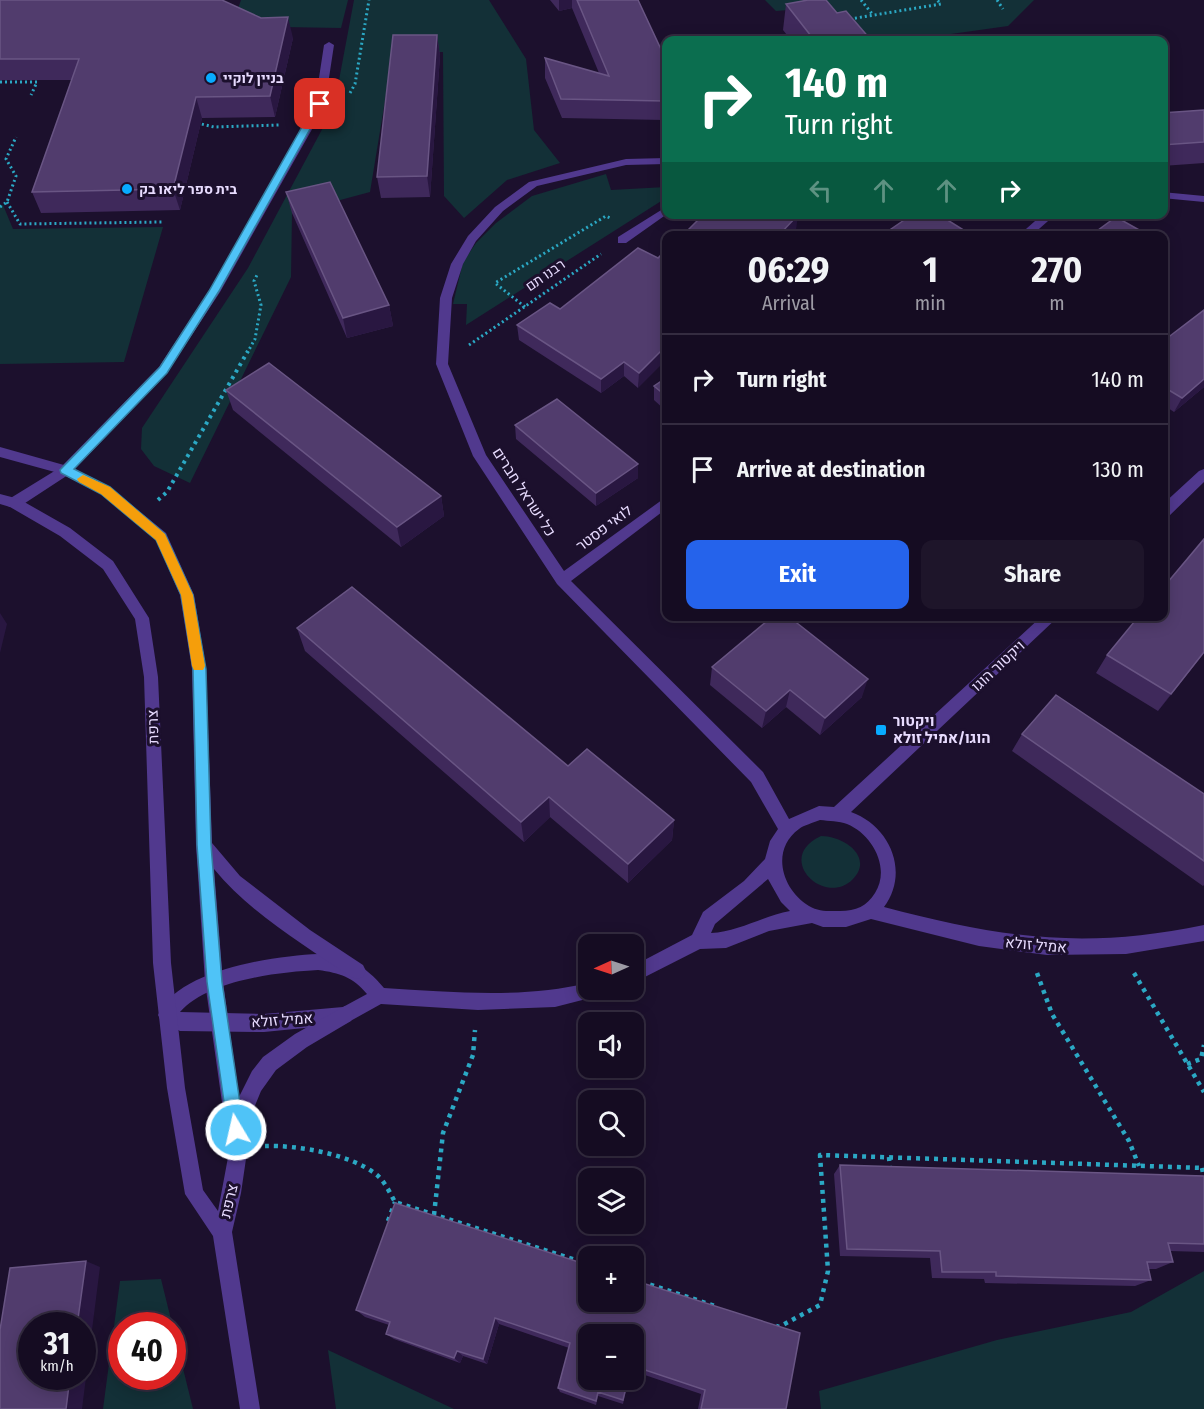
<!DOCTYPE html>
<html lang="en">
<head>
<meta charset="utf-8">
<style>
  :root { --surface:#150c22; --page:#1e152a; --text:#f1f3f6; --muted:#9d9ba5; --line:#342c40; --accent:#2563eb }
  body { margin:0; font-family:"Fira Sans Condensed",Heebo,sans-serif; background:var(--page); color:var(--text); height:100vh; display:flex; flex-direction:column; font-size:22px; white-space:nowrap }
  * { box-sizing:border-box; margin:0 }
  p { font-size:20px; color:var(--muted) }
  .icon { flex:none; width:33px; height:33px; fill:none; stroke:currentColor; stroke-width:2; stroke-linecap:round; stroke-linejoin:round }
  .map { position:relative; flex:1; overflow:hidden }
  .details { position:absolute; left:662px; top:231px; width:506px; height:390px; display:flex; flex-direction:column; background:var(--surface); border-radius:12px; box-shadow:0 3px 15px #0003,0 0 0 2px var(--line) }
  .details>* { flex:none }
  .hud { position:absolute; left:662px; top:36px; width:506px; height:183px; border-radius:12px; box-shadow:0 3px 15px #0003,0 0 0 2px var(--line); background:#0b6e4f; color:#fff; overflow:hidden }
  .needle { width:39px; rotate:267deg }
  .controls { position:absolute; left:578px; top:934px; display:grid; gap:12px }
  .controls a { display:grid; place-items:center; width:66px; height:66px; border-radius:12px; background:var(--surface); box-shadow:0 3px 15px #0003,0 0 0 2px var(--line); font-size:30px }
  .speed { position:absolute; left:18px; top:1312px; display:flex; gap:12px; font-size:30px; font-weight:700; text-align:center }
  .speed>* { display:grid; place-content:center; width:78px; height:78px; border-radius:50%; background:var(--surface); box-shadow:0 3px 15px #0003,0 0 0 2px var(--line); line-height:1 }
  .speed small { font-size:15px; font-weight:400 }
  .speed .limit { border:9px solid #d22; background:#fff; color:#111 }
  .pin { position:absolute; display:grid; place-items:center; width:51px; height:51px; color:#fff; margin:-26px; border-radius:12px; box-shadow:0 3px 9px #0006 }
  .me { position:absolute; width:66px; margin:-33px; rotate:351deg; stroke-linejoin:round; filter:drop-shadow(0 0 4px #0008) }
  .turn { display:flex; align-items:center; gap:21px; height:126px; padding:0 24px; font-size:27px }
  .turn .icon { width:78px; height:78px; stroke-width:2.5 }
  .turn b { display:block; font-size:42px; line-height:51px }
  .lanes { display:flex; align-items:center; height:57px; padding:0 24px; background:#0003; justify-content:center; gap:30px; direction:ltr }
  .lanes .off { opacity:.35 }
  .eta { display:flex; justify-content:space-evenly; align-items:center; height:102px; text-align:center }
  .eta b { font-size:36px; font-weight:700; line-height:42px }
  .cta { display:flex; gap:12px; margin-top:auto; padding:12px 24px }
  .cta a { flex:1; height:69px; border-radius:12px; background:var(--accent); color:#fff; font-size:24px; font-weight:700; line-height:69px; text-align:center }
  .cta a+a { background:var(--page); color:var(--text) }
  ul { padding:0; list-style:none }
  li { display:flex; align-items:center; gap:18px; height:90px; padding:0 24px; border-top:2px solid var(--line) }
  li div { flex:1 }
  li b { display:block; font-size:22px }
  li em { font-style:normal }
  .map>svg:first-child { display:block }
</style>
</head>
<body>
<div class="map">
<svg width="1204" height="1409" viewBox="0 0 1204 1409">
  <rect width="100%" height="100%" fill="#1c102d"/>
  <!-- green -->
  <path fill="#133037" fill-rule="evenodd" d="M 241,0 L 348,0 L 341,28 L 232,26 Z
    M 354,0 L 489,0 L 526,59 L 534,130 L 560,163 L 507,180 L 464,218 L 444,196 L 443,52 L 393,52 L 370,192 L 292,213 L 291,277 L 190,483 L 154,466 L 141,449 L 142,428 L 248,268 L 334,107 Z
    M 765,0 L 1034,0 L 1008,26 L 908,40 L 849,40 L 788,10 L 776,11 Z
    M 606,174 L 611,190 L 666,187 L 666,198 L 466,325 L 467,304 L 453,304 L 463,262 L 476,243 L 496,223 L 532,196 Z
    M 0,205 L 3,205 L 13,229 L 163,227 L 124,362 L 0,364 Z
    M 821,836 C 844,836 874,857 853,879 C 825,908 773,858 821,836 Z
    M 1204,1271 L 1204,1409 L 821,1409 L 819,1391 L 997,1340 L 1131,1312 Z
    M 161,1279 L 193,1409 L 103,1409 L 120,1281 ZM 122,1326 L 172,1326 L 172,1377 L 122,1377 Z
    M 328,1350 L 454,1409 L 336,1409 Z"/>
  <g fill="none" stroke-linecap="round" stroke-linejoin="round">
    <!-- path-far2 -->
    <path stroke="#2ba8c4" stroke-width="3" stroke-dasharray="2 3" stroke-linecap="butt" d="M 861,0 L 873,15
      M 997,0 L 1003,9
      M 850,19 L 941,4 L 937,0
      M 0,82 L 37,82 L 31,95
      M 350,93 L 355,84 L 369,0
      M 197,123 L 214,127 L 279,125
      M 7,202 L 20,224 L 163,222
      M 0,207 L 7,202 L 16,176 L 6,159 L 16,137
      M 525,307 L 495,283 L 606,216 L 610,218
      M 469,345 L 601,254
      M 247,353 L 255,339 L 261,305 L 254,281 L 258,273"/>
    <!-- path-far1 -->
    <path stroke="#2ba8c4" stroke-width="4" stroke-dasharray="3 4.5" stroke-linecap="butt" d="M 158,500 L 167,492 L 248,351"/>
    <!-- path -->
    <path stroke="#2ba8c4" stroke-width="4.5" stroke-dasharray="4 5" stroke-linecap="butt" d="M 1037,973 L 1052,1014 L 1129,1141 L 1139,1166
      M 1134,973 L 1204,1092
      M 1187,1064 L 1201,1059 L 1204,1045
      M 265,1146 C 297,1145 351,1154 377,1175 C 385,1182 390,1193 395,1202 L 588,1264
      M 889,1157 L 890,1172
      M 1202,1168 L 1204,1178
      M 434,1215 L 443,1133 L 473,1055 L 475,1030
      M 388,1221 L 395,1202
      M 633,1279 L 715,1306
      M 776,1326 L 779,1327 L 820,1305 L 828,1271 L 820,1155 L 1204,1168"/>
    <!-- service -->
    <path fill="#51398e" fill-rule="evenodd" d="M 329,42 L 334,45 L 325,104 L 315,124 L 220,292 L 167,373 L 71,473 L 19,507 L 9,507 L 7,503 L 9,499 L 61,467 L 159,367 L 209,291 L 305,124 L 315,104 L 324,45 Z"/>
    <!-- minor -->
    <path fill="#51398e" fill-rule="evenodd" d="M 666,158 L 666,164 L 626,165 L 537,186 L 503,211 L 476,241 L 463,264 L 452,298 L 448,364 L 486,455 L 564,571 L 666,497 L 666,509 L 571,581 L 763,772 L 789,819 L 819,806 L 834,807 L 1042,616 L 1059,616 L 851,812 C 890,826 910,872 884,907 C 1001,938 1084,950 1204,925 L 1204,941 L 1126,954 L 1047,955 L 979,946 L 871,919 L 846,927 L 823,927 L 812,923 L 769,931 L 726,948 L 700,949 L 633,983 L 633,966 L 692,935 L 703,912 L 744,881 L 765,859 L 770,841 L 778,829 L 751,782 L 557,584 L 473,456 L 436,364 L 440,298 L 451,264 L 468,236 L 495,207 L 529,182 L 626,159 ZM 820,820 C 829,821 839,821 847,824 C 872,834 891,868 875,893 C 867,906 856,911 840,911 C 829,911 819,912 809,906 C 782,890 770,850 799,829 C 804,825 813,823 820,820 ZM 768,879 L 781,902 L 790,911 C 763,916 738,932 711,933 L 715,924 Z
      M 1162,192 L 1204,196 L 1204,202 L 1162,198 Z
      M 666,207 L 667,214 L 626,243 L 618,243 L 618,237 Z
      M 1043,214 L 1056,214 L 1031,236 L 1018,236 Z
      M 1204,469 L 1204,482 L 1167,518 L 1162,519 L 1162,505 L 1199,471 Z
      M 318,954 C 349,958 364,964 384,988 C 452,992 521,999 588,983 L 588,990 L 601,990 L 598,996 L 555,1007 L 478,1010 L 381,1004 L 345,1024 L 264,1032 L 180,1031 L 161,1021 L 158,1015 C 178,969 275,956 318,954 ZM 318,970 C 340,973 353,977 367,994 L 343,1007 L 264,1014 L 180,1012 C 208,980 278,972 318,970 Z"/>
    <!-- tertiary -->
    <path fill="#51398e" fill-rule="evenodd" d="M 0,447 L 71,467 L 111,488 L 166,533 L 194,595 L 206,669 L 212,843 L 240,876 L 310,930 L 363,965 L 366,971 L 363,977 L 357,979 L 351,977 C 304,945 250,913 214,869 L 223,982 L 239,1097 L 252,1071 L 263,1057 L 295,1034 L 345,1006 L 351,1009 L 354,1015 L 351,1021 L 307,1047 L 276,1070 L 261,1091 L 244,1132 L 247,1152 L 241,1193 L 232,1232 L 260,1409 L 240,1409 L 213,1236 L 185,1194 L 167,1088 L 153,963 L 144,677 L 135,619 L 103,569 L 60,536 L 10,507 L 0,504 L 0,494 L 19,499 L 70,528 L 113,561 L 149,618 L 158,677 L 171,963 L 185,1088 L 203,1190 L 218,1211 L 229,1152 L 205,982 L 196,845 L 192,669 L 180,595 L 156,540 L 101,494 L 62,474 L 0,457 Z"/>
  </g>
  <!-- wall -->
  <path fill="#3f295b" d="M 0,0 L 293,38 L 275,117 L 202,118 L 180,210 L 41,213 L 32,192 L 72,80 L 0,80 Z
    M 550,0 L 638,0 L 666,60 L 666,126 L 664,120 L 562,118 L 545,78 L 545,58 L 599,73 L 572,8 L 559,11 Z
    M 786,4 L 837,13 L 871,40 L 791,40 L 783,30 Z
    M 437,35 L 440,56 L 430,197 L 381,198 L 377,177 Z
    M 1204,110 L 1204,163 L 1162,166 L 1162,113 Z
    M 286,192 L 389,305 L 393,326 L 347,338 L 292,213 Z
    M 658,258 L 638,388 L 624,376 L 601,393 L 519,340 L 517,325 L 560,309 Z
    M 1204,310 L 1204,387 L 1174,412 L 1162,404 L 1162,342 Z
    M 666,378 L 666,411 L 654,400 L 654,386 Z
    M 226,390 L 441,496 L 444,516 L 401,547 L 233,410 Z
    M 515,425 L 638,464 L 638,478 L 596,506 L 516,439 Z
    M 1204,539 L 1204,653 L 1158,711 L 1096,673 L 1107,655 Z
    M 297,628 L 674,820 L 672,840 L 628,883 L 550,817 L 524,842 L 305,651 Z
    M 712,667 L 862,697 L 820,735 L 786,707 L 762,728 L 710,685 Z
    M 1022,734 L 1204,794 L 1204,885 L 1203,886 L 1012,751 Z
    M 840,1165 L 1204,1176 L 1204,1252 L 1170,1251 L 1173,1262 L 1156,1269 L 1148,1269 L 1151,1280 L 1135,1286 L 985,1283 L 984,1279 L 932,1278 L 930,1258 L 840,1256 L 834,1174 Z
    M 395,1203 L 786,1409 L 698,1409 L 701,1394 L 633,1371 L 633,1335 L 628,1380 L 623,1404 L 598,1396 L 596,1405 L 560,1392 L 558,1388 L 569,1348 L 499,1324 L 487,1364 L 463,1356 L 460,1363 L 394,1339 L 386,1334 L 389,1325 L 365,1317 L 356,1310 Z"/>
  <!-- shaded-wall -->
  <path fill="#291741" d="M 559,0 L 572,0 L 572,8 L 559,11 Z
    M 288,17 L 293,38 L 275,117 L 270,96 Z
    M 437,35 L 440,56 L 430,197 L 427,176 Z
    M 196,97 L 202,118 L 180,210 L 173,189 Z
    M 798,215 L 796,230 L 791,236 L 778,236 Z
    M 962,229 L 960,236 L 951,236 Z
    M 389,305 L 393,326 L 347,338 L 343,318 Z
    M 666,346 L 666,360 L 638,388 L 639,373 Z
    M 624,362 L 624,376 L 601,393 L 601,379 Z
    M 1204,379 L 1204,387 L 1174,412 L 1182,398 Z
    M 638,464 L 638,478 L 596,506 L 596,493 Z
    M 441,496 L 444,516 L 401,547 L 397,527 Z
    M 0,613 L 7,624 L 0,653 Z
    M 1204,652 L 1204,653 L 1158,711 L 1171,694 Z
    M 868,679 L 862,697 L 820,735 L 825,718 Z
    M 790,690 L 786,707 L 762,728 L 766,711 Z
    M 549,797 L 550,817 L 524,842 L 521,822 Z
    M 674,820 L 672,840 L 628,883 L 628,864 Z
    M 86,1261 L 100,1267 L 82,1409 L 66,1409 L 70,1377 L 82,1377 L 82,1326 L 77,1326 Z
    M 495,1318 L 499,1324 L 487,1364 L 483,1359 Z
    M 457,1351 L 463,1356 L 460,1363 L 454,1358 Z"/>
  <!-- building -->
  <path fill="#513c6d" stroke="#695584" stroke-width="1.5" d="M 0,0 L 222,0 L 261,18 L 288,17 L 270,96 L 196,97 L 173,189 L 32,192 L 79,59 L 0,59 Z
    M 577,0 L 638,0 L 666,60 L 666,104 L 665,101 L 561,99 L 545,58 L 609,76 Z
    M 808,0 L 826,0 L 837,13 L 846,11 L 871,40 L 813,40 L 811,36 L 786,4 Z
    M 393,35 L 437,35 L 427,176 L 377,177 Z
    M 1204,110 L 1204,142 L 1162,145 L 1162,113 Z
    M 330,182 L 389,305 L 343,318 L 286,192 Z
    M 704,214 L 796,214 L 798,215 L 778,236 L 682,236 Z
    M 913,214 L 938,214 L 962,229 L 951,236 L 881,236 Z
    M 1116,217 L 1150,236 L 1090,236 Z
    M 638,248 L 658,258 L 666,250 L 666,346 L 639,373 L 624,362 L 601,379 L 517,325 L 550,303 L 560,309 Z
    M 1204,310 L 1204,379 L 1182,398 L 1162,386 L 1162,342 Z
    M 269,363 L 441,496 L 397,527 L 226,390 Z
    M 666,378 L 666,396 L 654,386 Z
    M 557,399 L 638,464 L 596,493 L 515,425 Z
    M 1204,539 L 1204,652 L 1171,694 L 1107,655 L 1139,616 L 1162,616 L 1162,589 Z
    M 352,587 L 568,766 L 587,749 L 674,820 L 628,864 L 549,797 L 521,822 L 297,628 Z
    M 773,616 L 788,616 L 868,679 L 825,718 L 790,690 L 766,711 L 712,667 Z
    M 1056,695 L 1204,794 L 1204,861 L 1022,734 Z
    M 840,1165 L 1204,1176 L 1204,1244 L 1168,1243 L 1173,1262 L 1147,1262 L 1151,1280 L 996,1276 L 996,1272 L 942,1272 L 940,1251 L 847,1249 Z
    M 395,1203 L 588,1265 L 588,1302 L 633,1302 L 633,1280 L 800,1333 L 786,1409 L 701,1409 L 705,1390 L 633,1366 L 633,1335 L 588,1335 L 588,1380 L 628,1380 L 623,1400 L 598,1392 L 596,1401 L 558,1388 L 570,1343 L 495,1318 L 483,1359 L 457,1351 L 454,1358 L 386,1334 L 390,1322 L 356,1310 Z
    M 86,1261 L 77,1326 L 32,1326 L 32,1377 L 70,1377 L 66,1409 L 0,1409 L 0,1330 L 10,1268 Z"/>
  <!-- route -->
  <path fill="#4fc3f7" stroke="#337fa1" stroke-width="1.5" d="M 320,101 L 324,104 L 219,291 L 167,373 L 74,469 L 110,487 L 165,534 L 193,595 L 206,669 L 211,845 L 222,982 L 244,1130 L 242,1135 L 236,1138 L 230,1135 L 228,1130 L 207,982 L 197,845 L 193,669 L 181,595 L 156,540 L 101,494 L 61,473 L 60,470 L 160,367 L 209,291 L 315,104 Z"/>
  <!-- slow -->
  <path fill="#f59e0b" d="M 83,475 L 110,487 L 165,534 L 193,595 L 205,666 L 203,670 L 194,670 L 192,666 L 181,595 L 156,540 L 101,494 L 79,482 L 77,479 Z"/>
  <!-- markers -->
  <g fill="#08abff" stroke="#1c102d" stroke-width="2">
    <circle cx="211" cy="78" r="6"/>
    <circle cx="127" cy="189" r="6"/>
    <rect x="875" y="724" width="12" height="12" rx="3"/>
  </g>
  <g text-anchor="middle" stroke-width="6" stroke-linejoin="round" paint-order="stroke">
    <!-- far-poi labels -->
    <g font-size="14" font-weight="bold" fill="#e8dcff" stroke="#1c102d" text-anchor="start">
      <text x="223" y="83">בניין לוקיי</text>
      <text x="139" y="194">בית ספר ליאו בק</text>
    </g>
    <!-- far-street labels -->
    <g font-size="14" fill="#e8dcff" stroke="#1c102d">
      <text transform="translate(545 275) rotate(-35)" y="5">רבנו תם</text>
    </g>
    <!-- street labels -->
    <g font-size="15" fill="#e8dcff" stroke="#1c102d">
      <text transform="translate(524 492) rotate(57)" y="5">כל ישראל חברים</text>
      <text transform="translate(604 528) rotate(-37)" y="5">לואי פסטר</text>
      <text transform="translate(998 666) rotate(-43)" y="5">ויקטור הוגו</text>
      <text transform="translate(153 727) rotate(-92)" y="5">צרפת</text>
      <text transform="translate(1036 945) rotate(5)" y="5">אמיל זולא</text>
      <text transform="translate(282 1020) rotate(-4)" y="5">אמיל זולא</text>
      <text transform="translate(229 1201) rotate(-77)" y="5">צרפת</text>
    </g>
    <!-- poi labels -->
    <g font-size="15" font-weight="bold" fill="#e8dcff" stroke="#1c102d" text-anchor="start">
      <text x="893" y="726">ויקטור<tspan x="893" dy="17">הוגו/אמיל זולא</tspan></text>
    </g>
  </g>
</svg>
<div class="controls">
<a><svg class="needle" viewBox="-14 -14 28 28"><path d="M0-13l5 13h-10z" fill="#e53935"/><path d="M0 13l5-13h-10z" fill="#9d9ba5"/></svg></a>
<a><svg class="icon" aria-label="sound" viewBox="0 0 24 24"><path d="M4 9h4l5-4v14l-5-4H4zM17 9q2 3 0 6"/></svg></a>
<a><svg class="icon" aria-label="search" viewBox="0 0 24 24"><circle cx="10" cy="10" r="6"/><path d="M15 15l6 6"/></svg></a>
<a><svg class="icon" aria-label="layers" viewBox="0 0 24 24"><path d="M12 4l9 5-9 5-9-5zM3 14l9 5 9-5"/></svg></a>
<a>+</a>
<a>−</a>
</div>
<div class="speed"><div>31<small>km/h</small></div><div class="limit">40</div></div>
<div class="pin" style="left:320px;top:104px;background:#d93025"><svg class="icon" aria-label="arrive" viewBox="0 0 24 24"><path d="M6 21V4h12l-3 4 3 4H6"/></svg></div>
<svg class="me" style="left:236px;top:1130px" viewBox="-20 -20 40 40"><circle r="17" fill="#4fc3f7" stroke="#fff" stroke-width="3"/><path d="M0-11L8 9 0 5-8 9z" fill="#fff"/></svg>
<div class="hud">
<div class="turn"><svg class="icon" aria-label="right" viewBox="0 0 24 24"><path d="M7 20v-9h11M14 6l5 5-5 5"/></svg><div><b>140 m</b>Turn right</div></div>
<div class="lanes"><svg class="icon off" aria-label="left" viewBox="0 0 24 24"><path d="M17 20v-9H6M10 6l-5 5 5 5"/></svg><svg class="icon off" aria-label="ahead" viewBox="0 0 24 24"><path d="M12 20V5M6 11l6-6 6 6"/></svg><svg class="icon off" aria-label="ahead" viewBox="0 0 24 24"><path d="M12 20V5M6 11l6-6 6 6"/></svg><svg class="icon" aria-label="right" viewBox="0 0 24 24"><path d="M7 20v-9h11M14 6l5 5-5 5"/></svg></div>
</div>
<section class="details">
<div class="eta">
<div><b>06:29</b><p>Arrival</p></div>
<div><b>1</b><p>min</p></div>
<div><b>270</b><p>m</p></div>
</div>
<ul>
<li><svg class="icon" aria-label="right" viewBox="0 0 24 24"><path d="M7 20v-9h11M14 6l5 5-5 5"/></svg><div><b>Turn right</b></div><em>140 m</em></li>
<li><svg class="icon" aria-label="arrive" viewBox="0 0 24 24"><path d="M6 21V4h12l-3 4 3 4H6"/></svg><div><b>Arrive at destination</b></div><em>130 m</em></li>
</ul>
<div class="cta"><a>Exit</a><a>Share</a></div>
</section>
</div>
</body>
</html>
